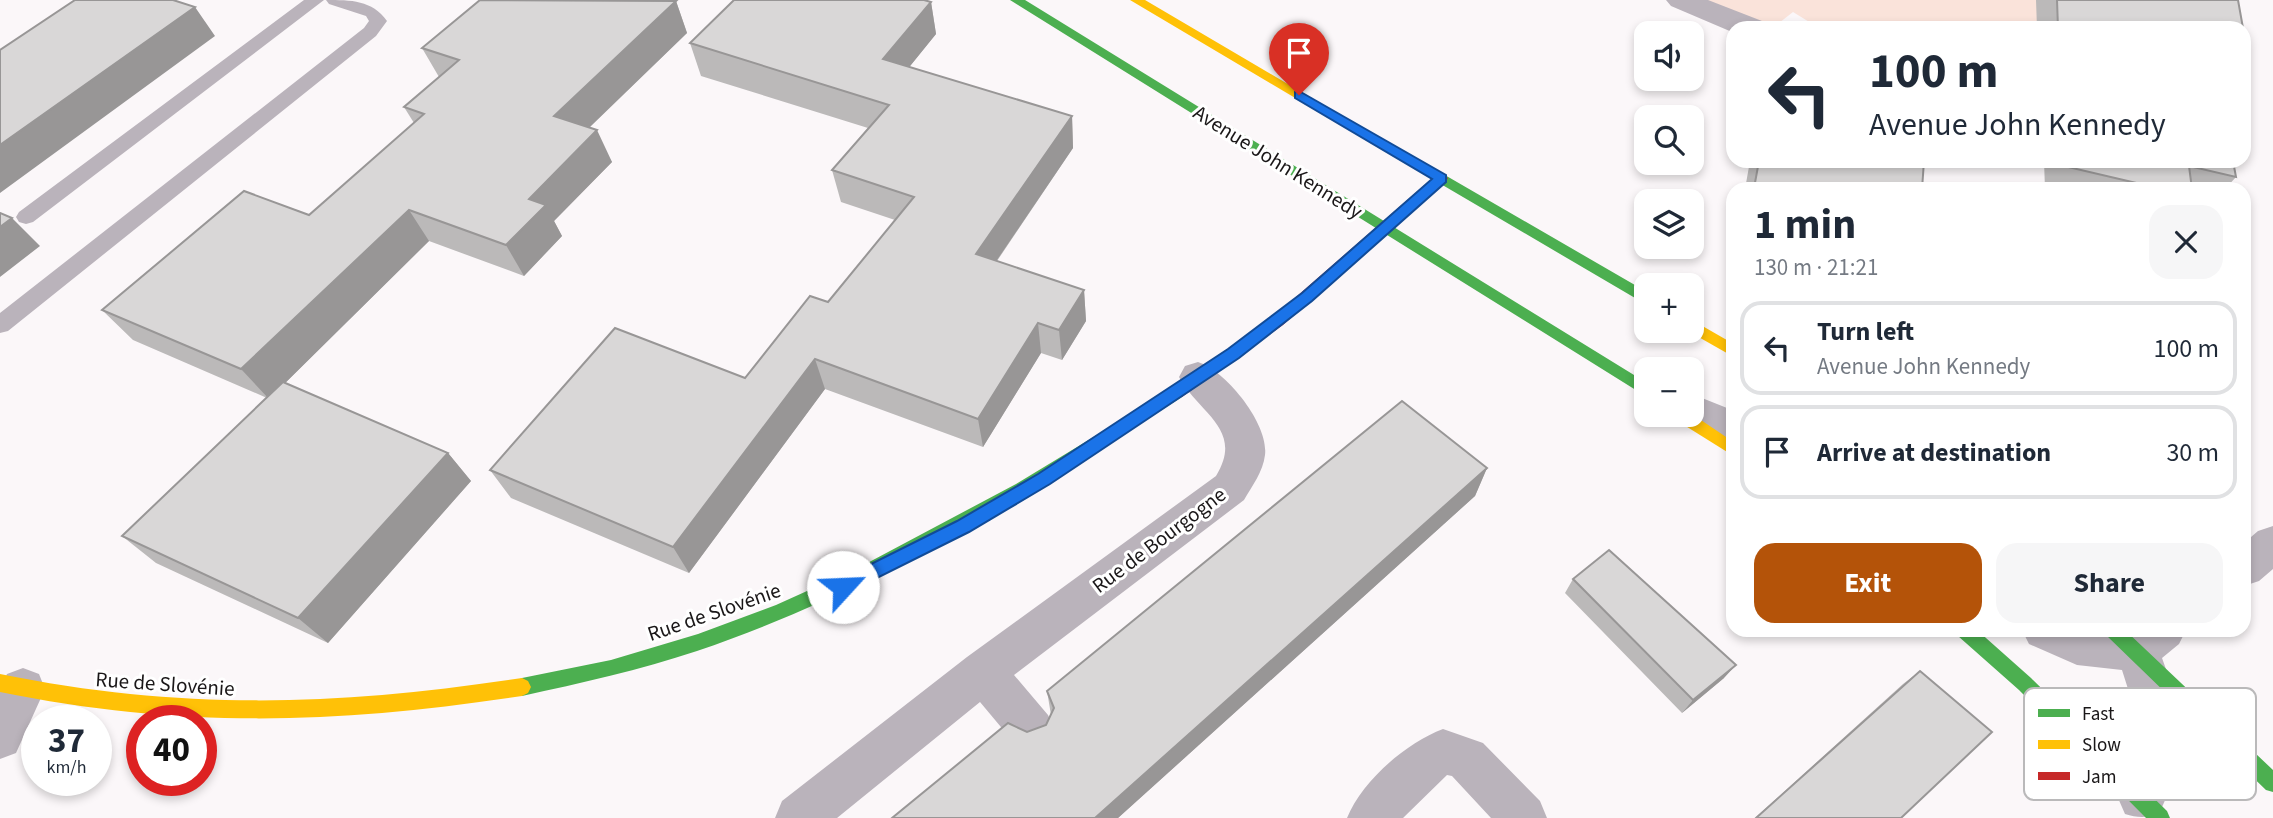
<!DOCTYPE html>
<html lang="en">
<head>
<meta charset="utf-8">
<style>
  :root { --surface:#fff; --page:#f6f6f7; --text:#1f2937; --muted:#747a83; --line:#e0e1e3; --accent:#b45309 }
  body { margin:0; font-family:"Source Sans 3",sans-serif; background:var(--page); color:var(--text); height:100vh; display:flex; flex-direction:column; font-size:26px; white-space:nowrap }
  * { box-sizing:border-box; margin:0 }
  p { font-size:23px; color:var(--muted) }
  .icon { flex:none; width:38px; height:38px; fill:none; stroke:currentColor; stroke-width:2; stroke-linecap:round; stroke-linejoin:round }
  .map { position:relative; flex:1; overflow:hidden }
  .sheet { position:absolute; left:1726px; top:182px; width:525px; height:455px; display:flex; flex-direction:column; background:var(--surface); border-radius:21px; box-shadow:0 4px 10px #0003 }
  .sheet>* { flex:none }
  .banner { position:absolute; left:1726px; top:21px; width:525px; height:147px; border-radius:21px; box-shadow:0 4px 10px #0003; background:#fff; color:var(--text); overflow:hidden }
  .controls { position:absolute; left:1634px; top:21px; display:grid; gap:14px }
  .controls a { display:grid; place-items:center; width:70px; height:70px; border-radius:14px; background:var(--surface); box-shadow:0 4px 10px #0003; font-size:35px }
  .speed { position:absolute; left:21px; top:705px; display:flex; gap:14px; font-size:35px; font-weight:700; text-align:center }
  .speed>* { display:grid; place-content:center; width:91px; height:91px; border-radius:50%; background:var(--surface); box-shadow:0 4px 10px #0003; line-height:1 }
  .speed small { font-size:18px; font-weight:400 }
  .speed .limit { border:10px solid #d22; background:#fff; color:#111 }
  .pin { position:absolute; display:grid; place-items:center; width:60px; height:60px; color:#fff; margin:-72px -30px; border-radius:50% 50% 50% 0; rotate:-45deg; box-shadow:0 0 7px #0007 }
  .pin .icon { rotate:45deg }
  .me { position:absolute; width:77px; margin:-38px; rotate:65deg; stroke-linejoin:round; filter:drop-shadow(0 0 5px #0008) }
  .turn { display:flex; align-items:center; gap:24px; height:147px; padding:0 28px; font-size:32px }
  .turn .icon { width:91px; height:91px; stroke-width:2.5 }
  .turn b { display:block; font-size:49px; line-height:60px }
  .round { display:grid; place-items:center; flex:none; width:74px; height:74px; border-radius:21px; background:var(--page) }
  .overview { display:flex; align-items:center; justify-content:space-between; height:119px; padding:0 28px }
  h1 { font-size:42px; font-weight:700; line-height:52px }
  .cta { display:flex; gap:14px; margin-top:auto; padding:14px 28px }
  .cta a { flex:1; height:80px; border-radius:21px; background:var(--accent); color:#fff; font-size:28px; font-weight:700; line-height:80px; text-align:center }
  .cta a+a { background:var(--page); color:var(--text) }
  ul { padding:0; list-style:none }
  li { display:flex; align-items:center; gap:21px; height:94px; margin:0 14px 10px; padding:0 14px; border:4px solid var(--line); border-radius:21px }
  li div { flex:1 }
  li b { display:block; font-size:26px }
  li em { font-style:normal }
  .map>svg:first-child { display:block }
</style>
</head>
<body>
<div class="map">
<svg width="2273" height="818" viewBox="0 0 2273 818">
  <rect width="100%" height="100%" fill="#fbf7f9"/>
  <!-- green -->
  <path fill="#fae3da" d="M 1705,0 L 2064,0 L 2066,28 L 1819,28 L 1793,12 L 1774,27 Z"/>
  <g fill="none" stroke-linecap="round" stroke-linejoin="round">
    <!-- lane -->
    <path fill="#bab3bb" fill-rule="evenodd" d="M 304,0 L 324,0 L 33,222 L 26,224 L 19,222 L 16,217 L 19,212 Z
      M 326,0 C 351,0 372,0 387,21 L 376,36 L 8,331 L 0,333 L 0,313 L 364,28 L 369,21 L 366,16 L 329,4 Z"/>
    <!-- street -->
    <path fill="#bab3bb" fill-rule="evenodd" d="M 1666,0 L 1708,0 L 1762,21 L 1766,28 L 1732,28 L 1732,32 L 1671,6 Z
      M 1198,362 C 1226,371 1269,424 1265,455 C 1263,472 1252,486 1244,500 L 1014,675 L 1048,715 L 1055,730 L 1048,745 L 1032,752 L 1016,745 L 980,702 L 837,818 L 775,818 L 782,801 L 967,657 L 1216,476 C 1245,429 1198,413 1179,377 L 1185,366 Z
      M 1692,394 L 1732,410 L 1732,442 L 1678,421 L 1675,415 L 1692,415 Z
      M 2273,526 L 2273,569 L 2259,581 L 2244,586 L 2244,543 L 2258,531 Z
      M 2022,630 L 2186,630 L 2179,644 L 2162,658 L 2181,711 L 2166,798 L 2159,814 C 2147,818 2137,818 2125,814 L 2118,798 L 2135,711 L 2122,670 L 2077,665 L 2029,644 Z
      M 23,668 L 39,674 L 45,689 L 16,753 L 0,759 L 0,689 L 7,674 Z
      M 1443,729 L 1483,743 L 1540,801 L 1547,818 L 1491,818 L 1452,776 L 1447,775 L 1403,818 L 1347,818 C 1362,781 1406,743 1443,729 Z"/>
    <!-- fast -->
    <path fill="#4caf50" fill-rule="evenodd" d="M 1010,0 L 1025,0 L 1647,383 L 1647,397 Z
      M 1381,138 L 1647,292 L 1647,305 L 1376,146 L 1374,143 Z
      M 1176,387 L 1182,389 L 1184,393 L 1182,397 C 1028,496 871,592 697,651 C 640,670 581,683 522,696 L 516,693 L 513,687 L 516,681 L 522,678 L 611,660 L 698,634 L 776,605 L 858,568 L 1016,484 Z
      M 1955,630 L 1977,630 L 2031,678 L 2167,811 L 2170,818 L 2146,818 L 2019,690 L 1958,636 Z
      M 2104,630 L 2125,630 L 2273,770 L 2273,792 L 2266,790 L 2107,636 Z"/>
    <!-- slow -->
    <path fill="#ffc107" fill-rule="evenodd" d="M 1130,0 L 1145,0 L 1388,143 L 1386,146 L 1376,146 Z
      M 1692,320 L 1732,343 L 1732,356 L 1688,331 L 1692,331 Z
      M 1692,414 L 1732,441 L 1732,455 L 1676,420 L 1674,415 Z
      M 0,674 C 182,711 339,706 522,678 L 528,681 L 531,687 L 528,693 L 522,696 C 339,724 182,729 0,692 Z"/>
    <!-- jam -->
    <path fill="#c62828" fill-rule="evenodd" d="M 1441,173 L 1448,178 L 1446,181 L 1283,325 L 1182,397 L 1170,397 L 1168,393 L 1170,389 L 1273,317 L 1436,175 Z"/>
  </g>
  <!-- wall -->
  <path fill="#bbb9b9" d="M 2036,0 L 2238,0 L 2243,28 L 2037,28 Z
    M 676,1 L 687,33 L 589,128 L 612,162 L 554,221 L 562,236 L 524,276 L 429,241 L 285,383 L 448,453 L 471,481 L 328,643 L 156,563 L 122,536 L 267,398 L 133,340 L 102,310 L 309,215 L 414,123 L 404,107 L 439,77 L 422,48 Z
    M 931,2 L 936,34 L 909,67 L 1072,116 L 1073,148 L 997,261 L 1084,290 L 1086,321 L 1062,360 L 1041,353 L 983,447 L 825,389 L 689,573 L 511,498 L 490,470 L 745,378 L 828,302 L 895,220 L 841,202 L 832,170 L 868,128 L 701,76 L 690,43 Z
    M 1750,161 L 1926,161 L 1924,163 L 1922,189 L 1745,189 Z
    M 2044,161 L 2233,161 L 2236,177 L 2225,189 L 2045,189 Z
    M 1487,468 L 1475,496 L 1118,818 L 892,818 L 1027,732 L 1046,725 L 1051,715 L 1047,691 Z
    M 1573,579 L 1724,678 L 1682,713 L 1565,593 Z
    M 1920,671 L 1901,818 L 1755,818 L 1903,684 Z"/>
  <!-- shaded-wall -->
  <path fill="#989696" d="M 676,1 L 687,33 L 569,147 L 554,116 Z
    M 931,2 L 936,34 L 890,91 L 883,59 Z
    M 195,7 L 215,36 L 0,193 L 0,145 Z
    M 1072,116 L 1073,148 L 980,285 L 976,254 Z
    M 597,130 L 612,162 L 554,221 L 562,236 L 524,276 L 506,245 L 529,199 Z
    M 409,210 L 429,241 L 269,399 L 241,369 Z
    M 12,218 L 40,246 L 0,277 L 0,227 Z
    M 1084,290 L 1086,321 L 1062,360 L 1059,330 Z
    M 1038,323 L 1041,353 L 983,447 L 978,419 Z
    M 815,359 L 825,389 L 689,573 L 673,547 Z
    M 448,453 L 471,481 L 328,643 L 298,618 Z
    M 1487,468 L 1475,496 L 1118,818 L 1095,818 Z
    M 1736,665 L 1724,678 L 1682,713 L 1693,700 Z"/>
  <!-- building -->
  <path fill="#d9d7d7" stroke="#989696" stroke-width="2" d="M 75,0 L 173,0 L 195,7 L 0,145 L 0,50 Z
    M 480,0 L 676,1 L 554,116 L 597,130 L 529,199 L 546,205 L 506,245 L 409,210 L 241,369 L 102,310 L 244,191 L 309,215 L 424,114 L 404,107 L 459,60 L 422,48 Z
    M 734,0 L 924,0 L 931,2 L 883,59 L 1072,116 L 976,254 L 1084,290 L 1059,330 L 1038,323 L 978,419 L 815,359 L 673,547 L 490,470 L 615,328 L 745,378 L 810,296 L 828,302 L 914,197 L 832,170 L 889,105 L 690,43 Z
    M 2057,0 L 2238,0 L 2243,28 L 2058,28 Z
    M 1759,161 L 1924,161 L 1922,189 L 1760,189 L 1754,188 Z
    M 2068,161 L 2233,161 L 2236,177 L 2189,166 L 2192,189 L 2162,189 L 2068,167 Z
    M 0,213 L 12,218 L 0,227 Z
    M 283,382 L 448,453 L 298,618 L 122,536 Z
    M 1402,401 L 1487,468 L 1095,818 L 892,818 L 1008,723 L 1027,732 L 1046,725 L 1054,708 L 1047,691 Z
    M 1609,550 L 1736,665 L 1693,700 L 1573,579 Z
    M 1920,671 L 1992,732 L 1901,818 L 1756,818 Z"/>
  <!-- route -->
  <path fill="#1a73e8" stroke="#114b97" stroke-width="2" d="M 1299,91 L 1446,175 L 1446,182 L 1312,301 L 1239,358 L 1050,484 L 969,532 L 843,595 L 837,592 L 834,587 L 837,581 L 957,521 L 1038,474 L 1228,349 L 1302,293 L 1432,179 L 1295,98 L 1295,92 Z"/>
  <g text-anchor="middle" stroke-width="6" stroke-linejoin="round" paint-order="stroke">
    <!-- street labels -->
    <g font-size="21" fill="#1a1718" stroke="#fff">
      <text transform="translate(1278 162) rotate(32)" y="7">Avenue John Kennedy</text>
      <text transform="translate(1159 540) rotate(-37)" y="7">Rue de Bourgogne</text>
      <text transform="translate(714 612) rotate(-19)" y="7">Rue de Slovénie</text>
      <text transform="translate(165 684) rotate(4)" y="7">Rue de Slovénie</text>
    </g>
  </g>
  <!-- legend -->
  <rect x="2024" y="688" width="232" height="112" rx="10" fill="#fff" stroke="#bab9ba" stroke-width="2"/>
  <rect x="2038" y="709" width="32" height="8" fill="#4caf50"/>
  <rect x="2038" y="740" width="32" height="9" fill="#ffc107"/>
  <rect x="2038" y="772" width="32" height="8" fill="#c62828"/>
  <g font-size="19" fill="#1a1718">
    <text x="2082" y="720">Fast</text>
    <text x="2082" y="751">Slow</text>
    <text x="2082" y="783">Jam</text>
  </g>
</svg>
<div class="controls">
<a><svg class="icon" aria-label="sound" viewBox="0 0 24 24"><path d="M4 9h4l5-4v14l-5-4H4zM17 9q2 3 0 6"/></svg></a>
<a><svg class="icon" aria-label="search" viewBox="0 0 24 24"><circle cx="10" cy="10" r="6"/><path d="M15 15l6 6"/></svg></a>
<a><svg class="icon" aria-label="layers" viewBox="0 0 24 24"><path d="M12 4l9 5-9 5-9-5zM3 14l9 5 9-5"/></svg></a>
<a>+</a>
<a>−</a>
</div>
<div class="speed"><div>37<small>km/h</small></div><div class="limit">40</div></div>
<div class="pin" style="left:1299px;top:95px;background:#d93025"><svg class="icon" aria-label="arrive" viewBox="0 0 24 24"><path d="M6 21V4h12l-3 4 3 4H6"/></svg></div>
<svg class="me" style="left:843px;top:587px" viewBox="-20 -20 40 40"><circle r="19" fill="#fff"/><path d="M0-13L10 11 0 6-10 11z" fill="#1a73e8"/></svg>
<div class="banner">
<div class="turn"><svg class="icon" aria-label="left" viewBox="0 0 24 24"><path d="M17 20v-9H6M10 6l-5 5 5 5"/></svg><div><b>100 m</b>Avenue John Kennedy</div></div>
</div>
<section class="sheet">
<div class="overview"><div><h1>1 min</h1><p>130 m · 21:21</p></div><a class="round"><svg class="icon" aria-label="close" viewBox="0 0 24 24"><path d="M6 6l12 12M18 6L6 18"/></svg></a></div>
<ul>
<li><svg class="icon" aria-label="left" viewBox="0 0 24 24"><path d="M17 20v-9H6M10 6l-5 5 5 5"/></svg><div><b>Turn left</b><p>Avenue John Kennedy</p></div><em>100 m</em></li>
<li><svg class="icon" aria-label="arrive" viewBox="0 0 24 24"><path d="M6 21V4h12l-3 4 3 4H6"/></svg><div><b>Arrive at destination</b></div><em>30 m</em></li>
</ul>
<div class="cta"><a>Exit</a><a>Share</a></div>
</section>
</div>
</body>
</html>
